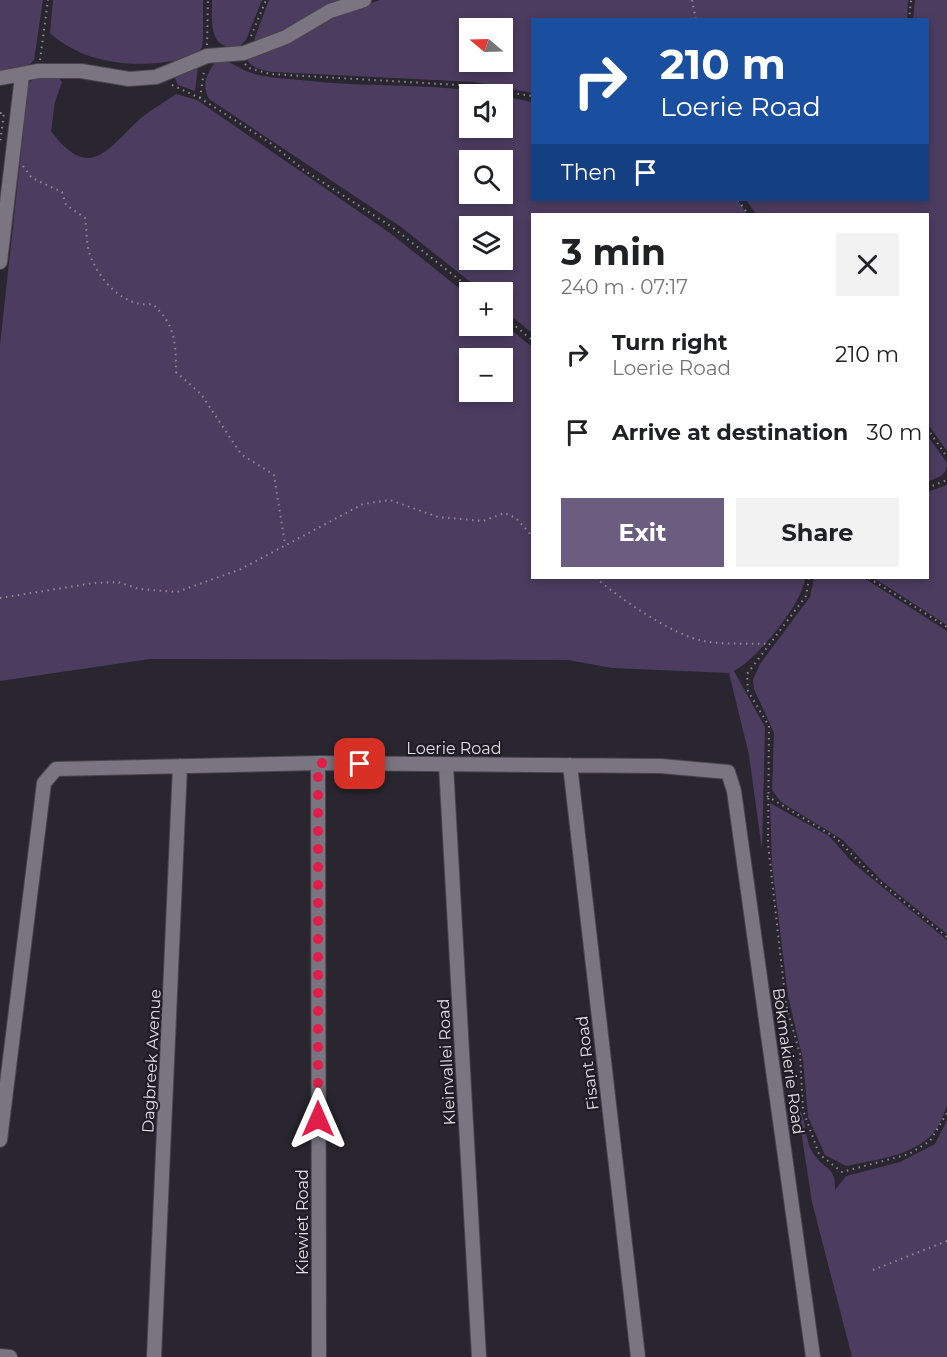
<!DOCTYPE html>
<html lang="en">
<head>
<meta charset="utf-8">
<style>
  :root { --surface:#fff; --page:#f2f2f2; --text:#202124; --muted:#757577; --accent:#6b5d80 }
  body { margin:0; font-family:Montserrat,sans-serif; background:var(--page); color:var(--text); height:100vh; display:flex; flex-direction:column; font-size:22px; white-space:nowrap }
  * { box-sizing:border-box; margin:0 }
  p { font-size:20px; color:var(--muted) }
  .icon { flex:none; width:33px; height:33px; fill:none; stroke:currentColor; stroke-width:2; stroke-linecap:round; stroke-linejoin:round }
  .map { position:relative; flex:1; overflow:hidden }
  .sheet { position:absolute; left:531px; top:213px; width:398px; height:366px; display:flex; flex-direction:column; background:var(--surface); border-radius:0px; box-shadow:0 3px 9px #0003 }
  .sheet>* { flex:none }
  .banner { position:absolute; left:531px; top:18px; width:398px; height:183px; border-radius:0px; box-shadow:0 3px 9px #0003; background:#1a4fa0; color:#fff; overflow:hidden }
  .needle { width:39px; rotate:289deg }
  .tools { position:absolute; left:459px; top:18px; display:grid; gap:12px }
  .tools a { display:grid; place-items:center; width:54px; height:54px; border-radius:0px; background:var(--surface); box-shadow:0 3px 9px #0003; font-size:30px }
  .pin { position:absolute; display:grid; place-items:center; width:51px; height:51px; color:#fff; margin:-26px; border-radius:12px; box-shadow:0 3px 9px #0006 }
  .me { position:absolute; width:66px; margin:-33px; rotate:0deg; stroke-linejoin:round; filter:drop-shadow(0 0 4px #0008) }
  .turn { display:flex; align-items:center; gap:21px; height:126px; padding:0 30px; font-size:27px }
  .turn .icon { width:78px; height:78px; stroke-width:2.5 }
  .turn b { display:block; font-size:42px; line-height:51px }
  .then { display:flex; align-items:center; height:57px; padding:0 30px; background:#0003; gap:12px; font-size:22px }
  .round { display:grid; place-items:center; flex:none; width:63px; height:63px; border-radius:0px; background:var(--page) }
  .overview { display:flex; align-items:center; justify-content:space-between; height:102px; padding:0 30px }
  h1 { font-size:36px; font-weight:700; line-height:45px }
  .primary-button { display:flex; gap:12px; margin-top:auto; padding:12px 30px }
  .primary-button a { flex:1; height:69px; border-radius:0px; background:var(--accent); color:#fff; font-size:24px; font-weight:700; line-height:69px; text-align:center }
  .primary-button a+a { background:var(--page); color:var(--text) }
  ul { padding:0; list-style:none }
  li { display:flex; align-items:center; gap:18px; height:78px; padding:0 30px }
  li div { flex:1 }
  li b { display:block; font-size:22px }
  li em { font-style:normal }
  .map>svg:first-child { display:block }
</style>
</head>
<body>
<div class="map">
<svg width="947" height="1357" viewBox="0 0 947 1357">
  <rect width="100%" height="100%" fill="#29262f"/>
  <!-- green -->
  <path fill="#4c3c60" fill-rule="evenodd" d="M 0,0 L 43,0 L 34,60 L 27,67 L 0,72 Z
    M 53,0 L 203,0 L 203,36 L 202,47 L 197,55 C 150,70 88,68 50,33 Z
    M 212,0 L 262,0 L 246,40 L 240,46 C 208,52 212,22 212,0 Z
    M 269,0 L 348,0 L 258,43 L 254,40 Z
    M 380,0 L 908,0 L 907,19 L 532,20 L 532,93 L 474,82 L 274,72 C 264,70 251,69 247,59 L 322,20 ZM 470,28 L 502,28 L 502,62 L 470,62 Z
    M 915,0 L 947,0 L 947,451 L 927,423 L 927,214 L 756,214 L 746,200 L 927,200 L 927,20 L 913,19 Z
    M 217,60 C 230,60 236,67 246,71 C 264,78 283,78 301,80 C 365,88 430,82 493,94 L 470,94 L 470,128 L 502,128 L 503,96 L 532,102 L 532,200 L 738,200 L 747,214 L 532,214 L 532,333 L 503,309 L 502,292 L 483,292 L 401,227 L 209,99 C 201,84 207,73 217,60 ZM 470,160 L 502,160 L 502,194 L 470,194 ZM 470,226 L 502,226 L 502,260 L 470,260 Z
    M 198,67 L 195,91 L 178,85 L 175,78 L 178,73 Z
    M 58,77 L 62,82 L 55,102 L 51,131 C 90,183 107,149 141,118 C 152,109 165,102 176,94 L 197,100 L 390,233 L 469,296 L 470,326 L 502,326 L 503,323 L 532,347 L 532,578 L 805,578 C 803,603 757,659 734,671 L 765,727 L 762,850 L 749,755 L 729,673 L 612,668 L 568,660 L 150,659 L 0,681 L 0,345 L 23,135 L 26,86 L 34,78 ZM 470,358 L 502,358 L 502,392 L 470,392 Z
    M 927,435 L 947,463 C 947,476 938,477 927,482 Z
    M 947,485 L 947,625 L 874,578 L 927,578 L 927,492 Z
    M 814,578 L 864,578 L 947,631 L 947,934 L 880,879 L 843,840 L 781,802 L 772,790 L 774,733 L 754,689 L 753,680 L 760,664 L 810,597 Z
    M 770,803 L 829,836 L 853,863 L 947,940 L 947,1106 C 944,1113 941,1122 937,1128 C 920,1155 875,1160 846,1166 L 825,1155 L 808,1117 L 803,1060 L 788,996 L 772,865 Z
    M 797,1105 C 807,1117 804,1140 813,1153 C 825,1171 836,1166 835,1190 L 846,1176 L 900,1162 L 935,1144 L 947,1120 L 947,1357 L 852,1357 L 812,1202 Z"/>
  <g fill="none" stroke-linecap="round" stroke-linejoin="round">
    <defs>
      <path id="street" d="M 0,78 L 38,71 L 81,71 L 129,79 L 156,77 L 207,56 L 244,53 L 286,37 L 330,11 L 364,0
        M 0,262 L 22,76
        M 318,763 L 319,1357
        M 446,765 L 479,1357
        M 570,765 L 638,1357
        M 0,1140 L 44,783 L 56,769 L 318,763 L 661,766 L 728,772 L 734,791 L 813,1357
        M 0,1356 L 10,1357
        M 154,1357 L 180,766"/>
    </defs>
    <!-- street casing -->
    <use href="#street" stroke="#48454c" stroke-width="16"/>
    <!-- path -->
    <path stroke="#8d8a91" stroke-width="2" stroke-dasharray="1.5 4.5" stroke-linecap="butt" d="M 692,0 L 696,20
      M 909,20 L 911,0
      M 251,36 L 266,0
      M 207,45 L 208,0
      M 40,60 L 48,0
      M 245,64 L 249,68 L 270,74 L 459,85 L 532,96
      M 172,85 L 200,98 L 269,142 L 305,171 L 392,227 L 475,292
      M 200,98 L 204,71
      M 0,113 L 4,113 L 0,143
      M 23,166 L 32,178 L 62,192 L 66,205 L 85,218 C 87,230 86,244 90,255 C 99,280 124,308 152,304 C 175,323 176,343 176,372 L 201,394 L 241,454 L 274,475 L 285,544
      M 738,200 L 748,214
      M 502,315 L 532,340
      M 927,428 L 947,457
      M 927,488 L 947,480
      M 596,578 C 619,598 674,636 704,641 C 725,645 748,643 770,644
      M 809,578 L 806,596 L 747,674 L 748,691 L 769,726 L 768,844 L 786,1005 L 800,1054 L 803,1110 L 819,1154 L 842,1172 L 909,1154 L 930,1141 L 947,1113
      M 869,578 L 947,627
      M 0,598 L 94,583 L 118,582 L 139,589 L 177,592 L 241,569 L 363,504 L 390,500 L 438,517 L 483,521 L 504,513 L 516,518 L 532,536
      M 767,796 L 836,838 L 874,877 L 947,937
      M 873,1270 L 947,1241"/>
    <!-- street -->
    <use href="#street" stroke="#7a7580" stroke-width="14"/>
  </g>
  <g fill="none" stroke-linecap="round" stroke-linejoin="round">
    <!-- route -->
    <path stroke="#e11d48" stroke-width="10" stroke-dasharray="0 18" d="M 318,1119 L 318,763 L 360,764"/>
  </g>
  <g text-anchor="middle" stroke-width="4.5" stroke-linejoin="round" paint-order="stroke">
    <!-- street labels -->
    <g font-size="16" fill="#e0dde3" stroke="#201c25">
      <text x="454" y="754">Loerie Road</text>
      <text transform="translate(151 1061) rotate(-87)" y="6">Dagbreek Avenue</text>
      <text transform="translate(789 1061) rotate(82)" y="6">Bokmakierie Road</text>
      <text transform="translate(446 1062) rotate(-93)" y="6">Kleinvallei Road</text>
      <text transform="translate(587 1063) rotate(-97)" y="6">Fisant Road</text>
      <text transform="translate(302 1222) rotate(-90)" y="6">Kiewiet Road</text>
    </g>
  </g>
</svg>
<div class="tools">
<a><svg class="needle" viewBox="-14 -14 28 28"><path d="M0-13l5 13h-10z" fill="#e53935"/><path d="M0 13l5-13h-10z" fill="#757577"/></svg></a>
<a><svg class="icon" aria-label="sound" viewBox="0 0 24 24"><path d="M4 9h4l5-4v14l-5-4H4zM17 9q2 3 0 6"/></svg></a>
<a><svg class="icon" aria-label="search" viewBox="0 0 24 24"><circle cx="10" cy="10" r="6"/><path d="M15 15l6 6"/></svg></a>
<a><svg class="icon" aria-label="layers" viewBox="0 0 24 24"><path d="M12 4l9 5-9 5-9-5zM3 14l9 5 9-5"/></svg></a>
<a>+</a>
<a>−</a>
</div>
<div class="pin" style="left:360px;top:764px;background:#d93025"><svg class="icon" aria-label="arrive" viewBox="0 0 24 24"><path d="M6 21V4h12l-3 4 3 4H6"/></svg></div>
<svg class="me" style="left:318px;top:1119px" viewBox="-20 -20 40 40"><path d="M0-17L14 15 0 8-14 15z" fill="#e11d48" stroke="#fff" stroke-width="4"/></svg>
<div class="banner">
<div class="turn"><svg class="icon" aria-label="right" viewBox="0 0 24 24"><path d="M7 20v-9h11M14 6l5 5-5 5"/></svg><div><b>210 m</b>Loerie Road</div></div>
<div class="then">Then<svg class="icon" aria-label="arrive" viewBox="0 0 24 24"><path d="M6 21V4h12l-3 4 3 4H6"/></svg></div>
</div>
<section class="sheet">
<div class="overview"><div><h1>3 min</h1><p>240 m · 07:17</p></div><a class="round"><svg class="icon" aria-label="close" viewBox="0 0 24 24"><path d="M6 6l12 12M18 6L6 18"/></svg></a></div>
<ul>
<li><svg class="icon" aria-label="right" viewBox="0 0 24 24"><path d="M7 20v-9h11M14 6l5 5-5 5"/></svg><div><b>Turn right</b><p>Loerie Road</p></div><em>210 m</em></li>
<li><svg class="icon" aria-label="arrive" viewBox="0 0 24 24"><path d="M6 21V4h12l-3 4 3 4H6"/></svg><div><b>Arrive at destination</b></div><em>30 m</em></li>
</ul>
<div class="primary-button"><a>Exit</a><a>Share</a></div>
</section>
</div>
</body>
</html>
